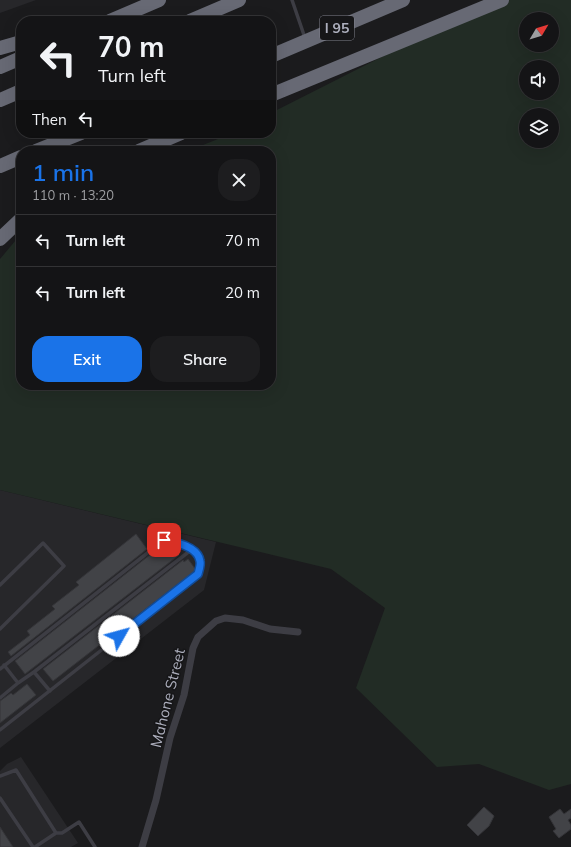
<!DOCTYPE html>
<html lang="en">
<head>
<meta charset="utf-8">
<style>
  :root { --surface:#141416; --page:#1d1d1f; --text:#f1f3f6; --muted:#9d9ea1; --line:#333335; --accent:#1a73e8 }
  body { margin:0; font-family:Mulish,sans-serif; background:var(--page); color:var(--text); height:100vh; display:flex; flex-direction:column; font-size:15px; white-space:nowrap }
  * { box-sizing:border-box; margin:0 }
  p { font-size:13px; color:var(--muted) }
  .icon { flex:none; width:22px; height:22px; fill:none; stroke:currentColor; stroke-width:2; stroke-linecap:round; stroke-linejoin:round }
  .map { position:relative; flex:1; overflow:hidden }
  .details { position:absolute; left:16px; top:146px; width:260px; height:244px; display:flex; flex-direction:column; background:var(--surface); border-radius:16px; box-shadow:0 4px 16px #0002,0 0 0 1px var(--line) }
  .details>* { flex:none }
  .banner { position:absolute; left:16px; top:16px; width:260px; height:122px; border-radius:16px; box-shadow:0 4px 16px #0002,0 0 0 1px var(--line); background:#141416; color:var(--text); overflow:hidden }
  .needle { width:26px; rotate:52deg }
  .fabs { position:absolute; left:519px; top:12px; display:grid; gap:8px }
  .fabs a { display:grid; place-items:center; width:40px; height:40px; border-radius:50%; background:var(--surface); box-shadow:0 4px 16px #0002,0 0 0 1px var(--line); font-size:20px }
  .pin { position:absolute; display:grid; place-items:center; width:34px; height:34px; color:#fff; margin:-17px; border-radius:8px; box-shadow:0 2px 6px #0006 }
  .me { position:absolute; width:44px; margin:-22px; rotate:52deg; stroke-linejoin:round; filter:drop-shadow(0 0 3px #0008) }
  .turn { display:flex; align-items:center; gap:14px; height:84px; padding:0 16px; font-size:18px }
  .turn .icon { width:52px; height:52px; stroke-width:2.5 }
  .turn b { display:block; font-size:28px; line-height:34px }
  .then { display:flex; align-items:center; height:38px; padding:0 16px; background:#0003; gap:8px; font-size:15px }
  .round { display:grid; place-items:center; flex:none; width:42px; height:42px; border-radius:16px; background:var(--page) }
  .summary { display:flex; align-items:center; justify-content:space-between; height:68px; padding:0 16px }
  h1 { font-size:24px; font-weight:600; line-height:30px; color:var(--accent) }
  .button { display:flex; gap:8px; margin-top:auto; padding:8px 16px }
  .button a { flex:1; height:46px; border-radius:16px; background:var(--accent); color:#fff; font-size:16px; font-weight:600; line-height:46px; text-align:center }
  .button a+a { background:var(--page); color:var(--text) }
  ul { padding:0; list-style:none }
  li { display:flex; align-items:center; gap:12px; height:52px; padding:0 16px; border-top:1px solid var(--line) }
  li div { flex:1 }
  li b { display:block; font-size:15px }
  li em { font-style:normal }
  .map>svg:first-child { display:block }
</style>
</head>
<body>
<div class="map">
<svg width="571" height="847" viewBox="0 0 571 847">
  <rect width="100%" height="100%" fill="#1b1b1d"/>
  <!-- built -->
  <path fill="#27272a" d="M 0,0 L 36,0 L 0,13 Z
    M 0,490 L 216,542 L 204,590 L 0,748 Z
    M 21,757 L 78,843 L 71,847 L 0,847 L 0,771 L 7,764 Z"/>
  <!-- green -->
  <path fill="#222c25" fill-rule="evenodd" d="M 505,0 L 571,0 L 571,784 L 549,790 L 479,764 L 437,767 L 356,688 L 385,608 L 331,569 L 0,490 L 0,259 L 21,234 L 21,385 L 271,385 L 271,151 L 188,151 L 233,133 L 271,133 L 271,113 L 429,33 ZM 526,19 L 552,19 L 552,45 L 526,45 ZM 526,67 L 552,67 L 552,93 L 526,93 ZM 526,115 L 552,115 L 552,141 L 526,141 Z"/>
  <!-- building -->
  <path fill="#424347" stroke="#353539" d="M 136,534 L 147,549 L 11,656 L 8,652 L 30,635 L 27,631 L 55,609 L 52,606 L 79,585 L 76,582 Z
    M 169,544 L 179,555 L 25,674 L 15,661 L 151,554 L 153,556 Z
    M 188,559 L 196,570 L 53,681 L 43,669 L 183,560 L 184,562 Z
    M 27,684 L 36,695 L 0,723 L 0,701 L 11,693 L 13,695 Z
    M 484,807 L 494,816 L 489,826 L 478,836 L 467,825 Z
    M 560,809 L 564,814 L 571,809 L 571,818 L 568,820 L 571,825 L 571,829 L 559,838 L 553,831 L 556,829 L 549,817 Z
    M 0,827 L 13,847 L 0,847 Z"/>
  <g fill="none" stroke-linecap="round" stroke-linejoin="round">
    <!-- lane -->
    <path stroke="#3d3d44" stroke-width="3.5" d="M 292,0 L 305,38
      M 0,585 L 43,543 L 64,566 L 0,629
      M 4,665 L 18,683 L 34,672 L 50,691
      M 0,669 L 164,540 C 176,542 198,547 200,561 C 201,565 199,570 198,574 L 0,730
      M 34,672 L 191,550
      M 0,698 L 18,683
      M 0,776 L 16,770 L 56,833 L 35,847
      M 0,798 L 33,847
      M 56,833 L 62,833 L 79,822 L 95,847"/>
    <!-- street -->
    <path stroke="#3d3d44" stroke-width="7" d="M 142,847 L 156,800 L 170,738 L 184,695 L 193,648 L 198,637 L 216,621 L 225,618 L 243,620 L 270,629 L 298,632"/>
    <!-- highway -->
    <path stroke="#676974" stroke-width="14" d="M 110,21 L 159,0
      M 190,21 L 239,0
      M 0,48 L 21,42
      M 271,56 L 403,0
      M 0,67 L 21,58
      M 271,95 L 502,0
      M 0,100 L 21,91
      M 36,151 L 81,133
      M 139,151 L 181,133
      M 0,166 L 21,157
      M 0,239 L 21,219"/>
  </g>
  <g fill="none" stroke-linecap="round" stroke-linejoin="round">
    <defs>
      <path id="route" d="M 119,636 L 198,574 C 199,570 201,565 200,561 C 198,547 176,542 164,540"/>
    </defs>
    <!-- route casing -->
    <use href="#route" stroke="#114b97" stroke-width="10"/>
    <!-- route -->
    <use href="#route" stroke="#1a73e8" stroke-width="7"/>
  </g>
  <g text-anchor="middle" stroke-width="3" stroke-linejoin="round" paint-order="stroke">
    <!-- shield labels -->
    <rect fill="#161618" stroke="#80818c" stroke-width="1" x="320" y="16" width="34" height="24" rx="3"/>
    <g font-size="14" font-weight="bold" fill="#adafbd">
      <text x="337" y="33">I 95</text>
    </g>
    <!-- street labels -->
    <g font-size="15" fill="#adafbd" stroke="#161618">
      <text transform="translate(168 698) rotate(-76)" y="5">Mahone Street</text>
    </g>
  </g>
</svg>
<div class="fabs">
<a><svg class="needle" viewBox="-14 -14 28 28"><path d="M0-13l5 13h-10z" fill="#e53935"/><path d="M0 13l5-13h-10z" fill="#9d9ea1"/></svg></a>
<a><svg class="icon" aria-label="sound" viewBox="0 0 24 24"><path d="M4 9h4l5-4v14l-5-4H4zM17 9q2 3 0 6"/></svg></a>
<a><svg class="icon" aria-label="layers" viewBox="0 0 24 24"><path d="M12 4l9 5-9 5-9-5zM3 14l9 5 9-5"/></svg></a>
</div>
<div class="pin" style="left:164px;top:540px;background:#d93025"><svg class="icon" aria-label="arrive" viewBox="0 0 24 24"><path d="M6 21V4h12l-3 4 3 4H6"/></svg></div>
<svg class="me" style="left:119px;top:636px" viewBox="-20 -20 40 40"><circle r="19" fill="#fff"/><path d="M0-13L10 11 0 6-10 11z" fill="#1a73e8"/></svg>
<div class="banner">
<div class="turn"><svg class="icon" aria-label="left" viewBox="0 0 24 24"><path d="M17 20v-9H6M10 6l-5 5 5 5"/></svg><div><b>70 m</b>Turn left</div></div>
<div class="then">Then<svg class="icon" aria-label="left" viewBox="0 0 24 24"><path d="M17 20v-9H6M10 6l-5 5 5 5"/></svg></div>
</div>
<section class="details">
<div class="summary"><div><h1>1 min</h1><p>110 m · 13:20</p></div><a class="round"><svg class="icon" aria-label="close" viewBox="0 0 24 24"><path d="M6 6l12 12M18 6L6 18"/></svg></a></div>
<ul>
<li><svg class="icon" aria-label="left" viewBox="0 0 24 24"><path d="M17 20v-9H6M10 6l-5 5 5 5"/></svg><div><b>Turn left</b></div><em>70 m</em></li>
<li><svg class="icon" aria-label="left" viewBox="0 0 24 24"><path d="M17 20v-9H6M10 6l-5 5 5 5"/></svg><div><b>Turn left</b></div><em>20 m</em></li>
</ul>
<div class="button"><a>Exit</a><a>Share</a></div>
</section>
</div>
</body>
</html>
